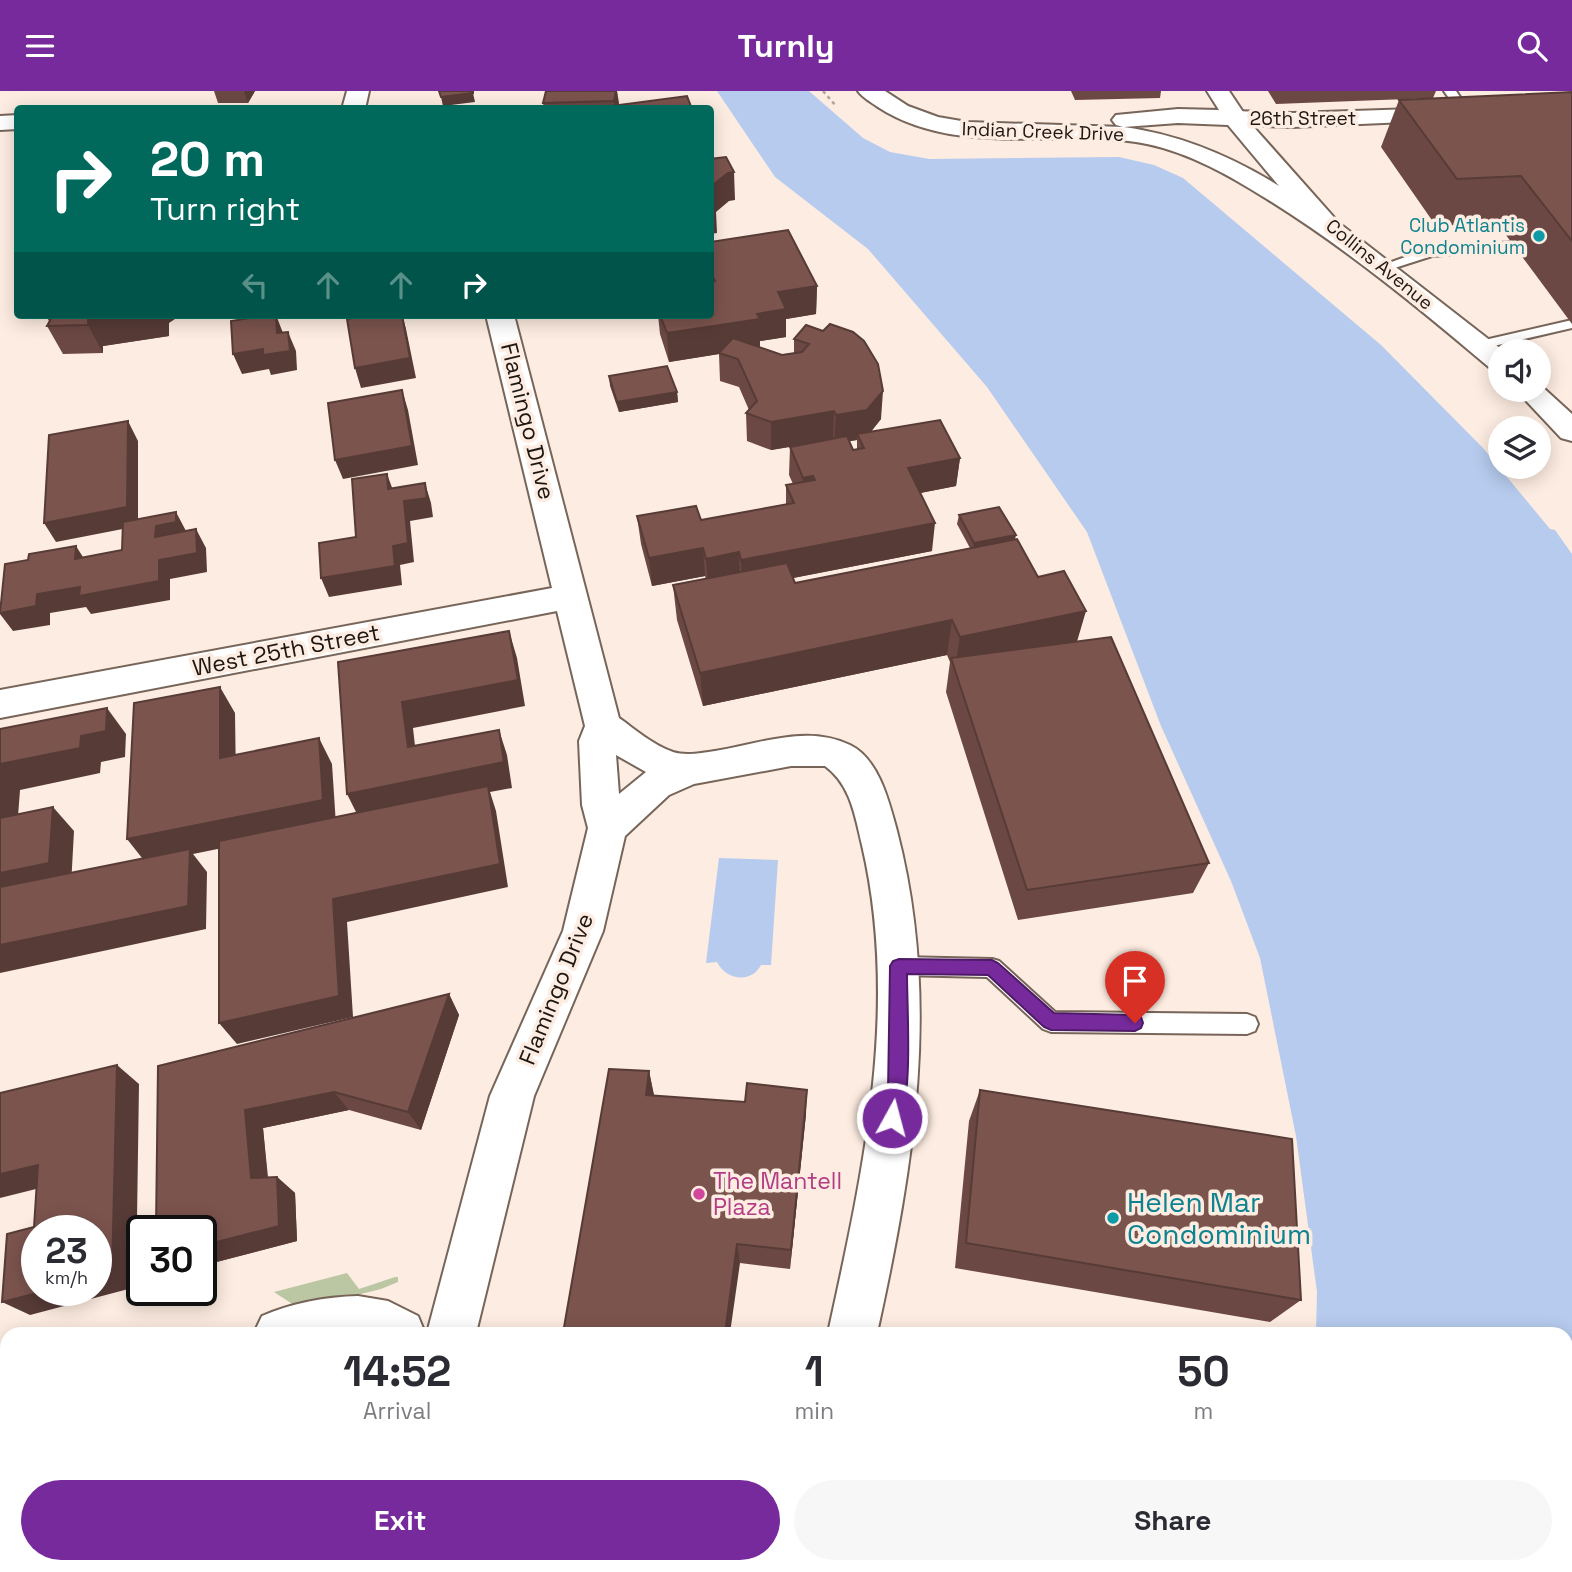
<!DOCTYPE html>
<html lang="en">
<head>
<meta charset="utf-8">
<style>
  :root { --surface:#fff; --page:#f7f7f7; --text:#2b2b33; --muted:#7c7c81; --accent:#772a9c }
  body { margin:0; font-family:"Space Grotesk",sans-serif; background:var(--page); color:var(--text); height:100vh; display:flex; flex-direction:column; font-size:26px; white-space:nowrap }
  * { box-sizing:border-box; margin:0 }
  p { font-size:23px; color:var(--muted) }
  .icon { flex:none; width:38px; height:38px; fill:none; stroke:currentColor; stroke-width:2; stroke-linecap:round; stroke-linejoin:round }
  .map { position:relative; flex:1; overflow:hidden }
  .sheet { position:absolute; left:0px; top:1236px; width:1573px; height:247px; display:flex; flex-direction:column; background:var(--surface); border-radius:21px 21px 0 0; box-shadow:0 4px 18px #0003 }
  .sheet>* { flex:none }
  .hud { position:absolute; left:14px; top:14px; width:700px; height:214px; border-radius:7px; box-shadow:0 4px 18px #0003; background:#00695c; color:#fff; overflow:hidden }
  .fabs { position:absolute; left:1488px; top:248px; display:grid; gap:14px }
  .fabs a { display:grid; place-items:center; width:63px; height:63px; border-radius:50%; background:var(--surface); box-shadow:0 4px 18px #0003; font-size:35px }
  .speed { position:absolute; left:21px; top:1124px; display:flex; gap:14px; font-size:35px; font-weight:700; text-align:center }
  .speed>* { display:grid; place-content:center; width:91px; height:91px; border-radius:50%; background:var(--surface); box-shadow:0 4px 18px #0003; line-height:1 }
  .speed small { font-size:18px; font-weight:400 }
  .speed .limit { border:4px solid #111; border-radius:10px; background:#fff; color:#111 }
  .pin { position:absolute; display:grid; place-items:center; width:60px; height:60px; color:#fff; margin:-72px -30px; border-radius:50% 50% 50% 0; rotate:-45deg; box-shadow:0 0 7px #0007 }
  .pin .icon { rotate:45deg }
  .me { position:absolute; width:77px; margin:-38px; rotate:7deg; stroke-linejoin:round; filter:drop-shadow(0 0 5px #0008) }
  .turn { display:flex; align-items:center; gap:24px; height:147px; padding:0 21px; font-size:32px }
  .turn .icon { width:91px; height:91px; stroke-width:2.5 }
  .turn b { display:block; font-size:49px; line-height:60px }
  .lanes { display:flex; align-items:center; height:66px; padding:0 21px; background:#0003; justify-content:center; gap:35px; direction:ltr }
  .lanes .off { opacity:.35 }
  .eta { display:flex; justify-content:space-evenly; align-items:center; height:119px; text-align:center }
  .eta b { font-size:42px; font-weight:700; line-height:49px }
  .cta { display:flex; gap:14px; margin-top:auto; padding:14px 21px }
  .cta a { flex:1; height:80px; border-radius:42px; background:var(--accent); color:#fff; font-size:28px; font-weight:700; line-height:80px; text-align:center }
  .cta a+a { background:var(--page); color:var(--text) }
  header { display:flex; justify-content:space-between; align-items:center; height:91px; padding:0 21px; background:var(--accent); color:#fff; font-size:32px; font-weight:700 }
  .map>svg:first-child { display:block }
</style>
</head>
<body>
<header><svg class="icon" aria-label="menu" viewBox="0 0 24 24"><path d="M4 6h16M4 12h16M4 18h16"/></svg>Turnly<svg class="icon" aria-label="search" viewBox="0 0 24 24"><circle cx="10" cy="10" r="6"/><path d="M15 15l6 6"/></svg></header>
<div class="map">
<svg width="1572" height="1481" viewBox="0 0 1572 1481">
  <rect width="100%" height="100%" fill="#fdece1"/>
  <!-- green -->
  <path fill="#bac7a2" d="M 347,1182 L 359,1198 L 395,1186 L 398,1186 L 398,1191 L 381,1198 L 300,1218 L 274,1201 Z"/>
  <!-- water -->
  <path fill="#b6cbee" d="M 717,0 L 809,0 L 863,47 L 890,61 L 929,68 L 1119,66 L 1154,74 L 1183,87 L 1381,254 L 1483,357 L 1550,438 L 1555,439 L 1572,463 L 1572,1361 L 1566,1473 L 1572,1481 L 1280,1481 L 1281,1475 L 1566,1475 L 1566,1242 L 1316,1242 L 1317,1201 L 1296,1045 L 1260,867 L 1231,790 L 1161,635 L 1087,441 L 987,296 L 868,158 L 775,86 Z
    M 719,767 L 778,769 L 771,874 L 761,874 C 751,893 726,889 717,871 L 706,872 Z"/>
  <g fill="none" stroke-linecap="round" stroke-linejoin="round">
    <defs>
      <path id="lane" d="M 1444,0 L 1456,0 L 1475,28 L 1473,30 L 1465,30 Z
        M 1514,151 L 1519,152 L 1519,158 L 1432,165 L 1382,181 L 1375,177 L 1430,157 Z
        M 1572,229 L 1572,237 L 1481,258 L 1474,254 L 1476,251 Z
        M 899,866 L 992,868 L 999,870 L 1055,921 L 1247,923 L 1255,926 L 1258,933 L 1255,940 L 1247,943 L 1051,941 L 1043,938 L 987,886 L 899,884 L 892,882 L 889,875 L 892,868 Z
        M 15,1475 L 42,1475 L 41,1481 L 13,1481 Z
        M 307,1475 L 335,1475 L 335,1481 L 307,1481 Z"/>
      <path id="street" d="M 347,0 L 369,0 L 365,18 L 342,18 Z
        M 1444,17 L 1452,19 L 1456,24 L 1452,29 L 1292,36 L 1234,34 L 1226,32 L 1222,27 L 1226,22 L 1234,20 L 1292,22 Z
        M 18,24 L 18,38 L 0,39 L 0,25 Z
        M 486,224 L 514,224 L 619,627 C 636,639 653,654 673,661 C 686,665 701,662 715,660 C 759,653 807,633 850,654 C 879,668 889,711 897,740 C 941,909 914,1074 877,1242 L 828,1242 C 863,1082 900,917 862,754 C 855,725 851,694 825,675 L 791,675 L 694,693 L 669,704 L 625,745 L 603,840 L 534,1005 L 476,1242 L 427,1242 L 490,1005 L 563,840 L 588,737 L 582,714 L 579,650 L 585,635 L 557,520 L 0,627 L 0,599 L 552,497 ZM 616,664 L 646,681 L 619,703 Z
        M 358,1205 L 388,1210 L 418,1225 L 425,1242 L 254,1242 L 262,1225 C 292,1212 325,1206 358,1205 Z
        M 7,1290 L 7,1340 L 0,1342 L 0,1292 Z
        M 425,1475 L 479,1475 L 480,1481 L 426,1481 Z
        M 741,1475 L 797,1475 L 795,1481 L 739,1481 Z"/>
      <path id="primary" d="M 858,0 L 885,0 L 908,15 L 938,26 L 967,31 L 1123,36 L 1116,34 L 1112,29 L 1116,24 L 1178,18 L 1219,19 L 1207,0 L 1229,0 L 1251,33 L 1339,132 L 1505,261 L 1500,261 L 1500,280 L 1490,277 C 1419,217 1346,157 1267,108 C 1230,85 1190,62 1147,53 C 1059,36 958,68 878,16 C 871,11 863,7 858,0 ZM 1178,32 L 1228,34 L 1279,95 C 1231,65 1181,44 1124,36 Z
        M 1538,292 L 1572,323 L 1572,350 L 1561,347 L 1516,299 L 1538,299 Z"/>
    </defs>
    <!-- lane casing -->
    <use href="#lane" stroke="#776559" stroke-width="4"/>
    <!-- street casing -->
    <use href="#street" stroke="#776559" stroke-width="4"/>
    <!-- primary casing -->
    <use href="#primary" stroke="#776559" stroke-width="4"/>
    <!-- path -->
    <path stroke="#b3a59c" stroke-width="2.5" stroke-dasharray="3.5 3.5" stroke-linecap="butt" d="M 823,0 L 836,15"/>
    <!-- lane -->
    <use href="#lane" fill="#fff" fill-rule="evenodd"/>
    <!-- street -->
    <use href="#street" fill="#fff" fill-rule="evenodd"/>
    <!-- primary -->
    <use href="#primary" fill="#fff" fill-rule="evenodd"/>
  </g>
  <!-- wall -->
  <path fill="#6b4843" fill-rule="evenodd" d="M 214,0 L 255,0 L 248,12 L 218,12 Z
    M 546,0 L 617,0 L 618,14 L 692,18 L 544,18 L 543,12 Z
    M 1071,0 L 1161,0 L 1160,7 L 1075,9 Z
    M 1268,0 L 1436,0 L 1433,7 L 1276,13 Z
    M 1572,1 L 1572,233 L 1497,132 L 1436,135 L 1381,56 L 1399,9 Z
    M 710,151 L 817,195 L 816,223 L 786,228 L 786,246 L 760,250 L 760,256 L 782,264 L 794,262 L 794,248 L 806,234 L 881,328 L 871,341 L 960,367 L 956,395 L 920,402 L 932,460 L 793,487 L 795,492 L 970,457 L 957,433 L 959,424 L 1015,448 L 1209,772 L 1193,802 L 1018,829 L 946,601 L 950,571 L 947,564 L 703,615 L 677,529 L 673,494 L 706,488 L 705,485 L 652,495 L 641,453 L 637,425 L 701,429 L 786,414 L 786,394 L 793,393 L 789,384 L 790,356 L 771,359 L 747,350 L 746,322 L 749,319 L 739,296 L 720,290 L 719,263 L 669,271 L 660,243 L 658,224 L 710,224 ZM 857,349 L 857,359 L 853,359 L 849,350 Z
    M 169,232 L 169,245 L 103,255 L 103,262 L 63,263 L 47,235 Z
    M 609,285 L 677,301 L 678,311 L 619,321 L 610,295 Z
    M 449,903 L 459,924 L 421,1039 L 349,1019 L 263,1037 L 268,1086 L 277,1086 L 295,1102 L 297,1150 L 201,1175 L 201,1139 L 158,975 Z
    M 609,978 L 649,980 L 654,1004 L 806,1023 L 790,1178 L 740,1172 Z
    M 980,999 L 1301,1209 L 1270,1231 L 955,1177 L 969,1030 Z"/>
  <!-- shaded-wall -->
  <path fill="#573b37" d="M 244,0 L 255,0 L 248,12 Z
    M 616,0 L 617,0 L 619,12 L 618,18 L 615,18 L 614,10 Z
    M 473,2 L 475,11 L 443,15 L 441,6 Z
    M 734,81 L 735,109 L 729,110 L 716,121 L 717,142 L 710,143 L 710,96 L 728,82 Z
    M 817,195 L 816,223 L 786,228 L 786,246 L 760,250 L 760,257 L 719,262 L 719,263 L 669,271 L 667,242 L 757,223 L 778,201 Z
    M 46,224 L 71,224 L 49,230 Z
    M 107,224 L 181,224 L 169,232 L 169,245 L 103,255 L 103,262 L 88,234 L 88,227 Z
    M 276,224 L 283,242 L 288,241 L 296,260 L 297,279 L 271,284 L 269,278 L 242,283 L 233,263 L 277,242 Z
    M 402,224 L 406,238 L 416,287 L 361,297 L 355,277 Z
    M 402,299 L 408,319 L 418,374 L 343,388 L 335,369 Z
    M 883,300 L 881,328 L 865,347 L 857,343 L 857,349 L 834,353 L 836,324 Z
    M 677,301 L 678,311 L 619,321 L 617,311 Z
    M 834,320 L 833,348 L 771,359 L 771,331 Z
    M 128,330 L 138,350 L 138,435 L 56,451 L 44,432 Z
    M 960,367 L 956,395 L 905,405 L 908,377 Z
    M 387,383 L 394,402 L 388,398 Z
    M 813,385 L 812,413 L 802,415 L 803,387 Z
    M 425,392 L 431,412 L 433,426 L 410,430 L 414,471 L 400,474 L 402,494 L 329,506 L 321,487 L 393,455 L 404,410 Z
    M 176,421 L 186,440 L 155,446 L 156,435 Z
    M 935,432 L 932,460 L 742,497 L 741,469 Z
    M 196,438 L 206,457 L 207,481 L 170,488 L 170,509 L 91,523 L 86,516 L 50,522 L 50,534 L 13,540 L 0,523 L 0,522 L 37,503 L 159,469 Z
    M 1016,444 L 1014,453 L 972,462 L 974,452 Z
    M 76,455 L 88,474 L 75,468 Z
    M 703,457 L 705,485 L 652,495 L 649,467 Z
    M 739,461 L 740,488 L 708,495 L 706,468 Z
    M 1086,520 L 1076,554 L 955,578 L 960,546 Z
    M 952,529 L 947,564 L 703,615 L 700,582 Z
    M 509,540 L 517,567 L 525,615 L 413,637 L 418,682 L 408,656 L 402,611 Z
    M 220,596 L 235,622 L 236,692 L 220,667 Z
    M 107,617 L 126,643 L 125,666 L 101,671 L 100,682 L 20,699 L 16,752 L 0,736 L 0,673 L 81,645 Z
    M 499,639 L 507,664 L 512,697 L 490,701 L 496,720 L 508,796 L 347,831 L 353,926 L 237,953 L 219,932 L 333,808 L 359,727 L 347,703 Z
    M 319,647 L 332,673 L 336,734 L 193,763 L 207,781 L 206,838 L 0,882 L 0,854 L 146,772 L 127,748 Z
    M 53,716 L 74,740 L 71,795 L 0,810 L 0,782 Z
    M 449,903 L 459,924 L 421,1039 L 408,1021 Z
    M 117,974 L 139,993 L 136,1196 L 30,1224 L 2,1211 L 49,1199 L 96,1199 L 96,1186 Z
    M 649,980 L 654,1005 L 646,1004 Z
    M 807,999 L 806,1023 L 790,1178 L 791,1159 Z
    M 334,1001 L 349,1019 L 263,1037 L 269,1104 L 251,1087 L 245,1019 Z
    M 38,1074 L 64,1091 L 0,1107 L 0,1083 Z
    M 277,1086 L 295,1102 L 297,1150 L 201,1175 L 201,1155 Z
    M 737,1153 L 740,1172 L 730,1242 L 725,1242 Z"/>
  <!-- building -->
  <path fill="#7c544e" stroke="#573b37" stroke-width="2" d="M 439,0 L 473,0 L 473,2 L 441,6 Z
    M 546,0 L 616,0 L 614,10 L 543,12 Z
    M 1572,1 L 1572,150 L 1521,85 L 1457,88 L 1399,9 Z
    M 687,5 L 692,18 L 589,18 Z
    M 726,66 L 734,81 L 728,82 L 710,96 L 710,68 Z
    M 710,103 L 715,113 L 710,114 Z
    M 788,139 L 817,195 L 778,201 L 786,218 L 757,223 L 760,228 L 667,242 L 660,224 L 710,224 L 710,191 L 715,190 L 710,181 L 710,151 Z
    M 53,224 L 107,224 L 88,227 L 88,234 L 47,235 Z
    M 268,224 L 276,224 L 277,242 L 288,241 L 290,260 L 263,264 L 263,258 L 233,263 L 231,230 Z
    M 370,224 L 402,224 L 410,267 L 355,277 L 347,228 Z
    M 830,233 L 853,241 L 864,250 L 878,273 L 883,300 L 867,319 L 836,324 L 834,320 L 771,331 L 746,322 L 757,310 L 738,268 L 719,262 L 733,247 L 782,264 L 802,261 L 809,253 L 794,248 L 806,234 L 823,240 Z
    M 667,275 L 677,301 L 617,311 L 609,285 Z
    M 402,299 L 412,355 L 335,369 L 328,312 Z
    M 940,329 L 960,367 L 908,377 L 935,432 L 741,469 L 739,461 L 706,468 L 703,457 L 649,467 L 637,425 L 696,415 L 701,429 L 794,412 L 786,394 L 815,389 L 813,385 L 803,387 L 790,356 L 847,345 L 853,359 L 864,357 L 857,343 Z
    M 128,330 L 127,416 L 44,432 L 49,344 Z
    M 387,383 L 388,398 L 425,392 L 427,407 L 404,410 L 408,452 L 393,455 L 395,475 L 321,487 L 319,452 L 356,446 L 352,388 Z
    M 999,416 L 1016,444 L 974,452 L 959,424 Z
    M 176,421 L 176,431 L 156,435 L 155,446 L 196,438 L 197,462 L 159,469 L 159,490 L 79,505 L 80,496 L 37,503 L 36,515 L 0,522 L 5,473 L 28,469 L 29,463 L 76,455 L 75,468 L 122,459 L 123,431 Z
    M 1017,448 L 1038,486 L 1064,480 L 1086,520 L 960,546 L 952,529 L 700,582 L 673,494 L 787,472 L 795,492 Z
    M 509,540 L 518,589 L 402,611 L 408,656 L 499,639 L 504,671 L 347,703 L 338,571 Z
    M 1111,546 L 1209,772 L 1027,799 L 951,567 Z
    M 220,596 L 220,667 L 319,647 L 323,709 L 127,748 L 134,612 Z
    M 107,617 L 106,640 L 81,645 L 80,657 L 0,673 L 0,638 Z
    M 488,695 L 500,773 L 333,808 L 339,905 L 219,932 L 219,750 Z
    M 53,716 L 49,772 L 0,782 L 0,727 Z
    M 190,758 L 188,815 L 0,854 L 0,796 Z
    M 449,903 L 408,1021 L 334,1001 L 245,1019 L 251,1087 L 277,1086 L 279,1135 L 201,1155 L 201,1139 L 156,1139 L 158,975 Z
    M 117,974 L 112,1182 L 96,1186 L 96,1139 L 37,1139 L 37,1199 L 49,1199 L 2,1211 L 7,1143 L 34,1136 L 38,1074 L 0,1083 L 0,1002 Z
    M 609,978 L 649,980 L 646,1004 L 745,1011 L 747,992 L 807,999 L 791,1159 L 737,1153 L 725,1242 L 563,1242 Z
    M 980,999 L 1292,1048 L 1301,1209 L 966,1152 Z"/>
  <!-- route -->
  <path fill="#772a9c" stroke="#4d1b65" stroke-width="2" d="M 899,868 L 992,869 L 998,872 L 1054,922 L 1135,924 L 1141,926 L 1143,932 L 1141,937 L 1135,940 L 1051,939 L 1044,936 L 988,884 L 907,883 C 907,920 913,1002 899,1033 L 892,1036 L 886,1033 L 883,1027 L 888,1002 L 890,875 L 893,870 Z"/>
  <!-- markers -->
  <g fill="#0f9aa8" stroke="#fdece1" stroke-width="2.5">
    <circle cx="1539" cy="145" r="7"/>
    <circle cx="1113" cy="1127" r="7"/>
  </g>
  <circle fill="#d1479c" stroke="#fdece1" stroke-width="2.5" cx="699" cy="1103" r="7"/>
  <g text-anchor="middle" stroke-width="7" stroke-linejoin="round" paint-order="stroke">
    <!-- far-street labels -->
    <g font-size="19" fill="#1d1611" stroke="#fdece1">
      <text x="1303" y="34">26th Street</text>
      <text transform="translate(1043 40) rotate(2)" y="7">Indian Creek Drive</text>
      <text transform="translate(1380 173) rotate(39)" y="7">Collins Avenue</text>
    </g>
    <!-- far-culture labels -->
    <g font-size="19" fill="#0d838f" stroke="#fdece1" text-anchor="end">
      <text x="1525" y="141">Club Atlantis<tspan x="1525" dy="22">Condominium</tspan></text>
    </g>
    <!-- street labels -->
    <g font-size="23" fill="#1d1611" stroke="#fdece1">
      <text transform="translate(528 330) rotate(76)" y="8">Flamingo Drive</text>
      <text transform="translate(286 559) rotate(-11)" y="8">West 25th Street</text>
      <text transform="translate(556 898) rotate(-68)" y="8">Flamingo Drive</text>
    </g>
    <!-- hotel labels -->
    <g font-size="23" fill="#b23c85" stroke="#fdece1" text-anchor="start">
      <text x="713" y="1098">The Mantell<tspan x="713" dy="26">Plaza</tspan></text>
    </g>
    <!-- near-culture labels -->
    <g font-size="28" fill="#0d838f" stroke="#fdece1" text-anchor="start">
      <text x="1127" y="1121">Helen Mar<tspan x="1127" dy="32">Condominium</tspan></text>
    </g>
  </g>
</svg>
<div class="fabs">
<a><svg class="icon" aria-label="sound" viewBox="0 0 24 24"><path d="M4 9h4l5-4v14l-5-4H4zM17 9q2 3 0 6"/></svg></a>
<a><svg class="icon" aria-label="layers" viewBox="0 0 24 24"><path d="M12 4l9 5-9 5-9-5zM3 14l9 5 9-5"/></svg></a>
</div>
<div class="speed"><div>23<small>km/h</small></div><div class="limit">30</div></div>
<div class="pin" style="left:1135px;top:932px;background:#d93025"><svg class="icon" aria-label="arrive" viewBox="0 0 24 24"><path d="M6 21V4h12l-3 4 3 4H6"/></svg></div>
<svg class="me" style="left:892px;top:1027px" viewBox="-20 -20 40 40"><circle r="17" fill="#772a9c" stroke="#fff" stroke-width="3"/><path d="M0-11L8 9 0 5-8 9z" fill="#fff"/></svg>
<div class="hud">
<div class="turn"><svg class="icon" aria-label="right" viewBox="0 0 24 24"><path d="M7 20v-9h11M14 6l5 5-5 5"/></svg><div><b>20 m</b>Turn right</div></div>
<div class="lanes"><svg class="icon off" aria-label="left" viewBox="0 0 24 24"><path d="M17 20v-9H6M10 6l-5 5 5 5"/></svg><svg class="icon off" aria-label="ahead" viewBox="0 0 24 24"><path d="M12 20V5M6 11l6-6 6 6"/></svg><svg class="icon off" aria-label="ahead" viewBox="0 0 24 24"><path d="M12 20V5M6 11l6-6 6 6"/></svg><svg class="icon" aria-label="right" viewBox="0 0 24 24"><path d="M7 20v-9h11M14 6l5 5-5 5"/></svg></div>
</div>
<section class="sheet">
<div class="eta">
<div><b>14:52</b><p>Arrival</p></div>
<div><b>1</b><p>min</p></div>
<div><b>50</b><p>m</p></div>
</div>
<div class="cta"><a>Exit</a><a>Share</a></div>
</section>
</div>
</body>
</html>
